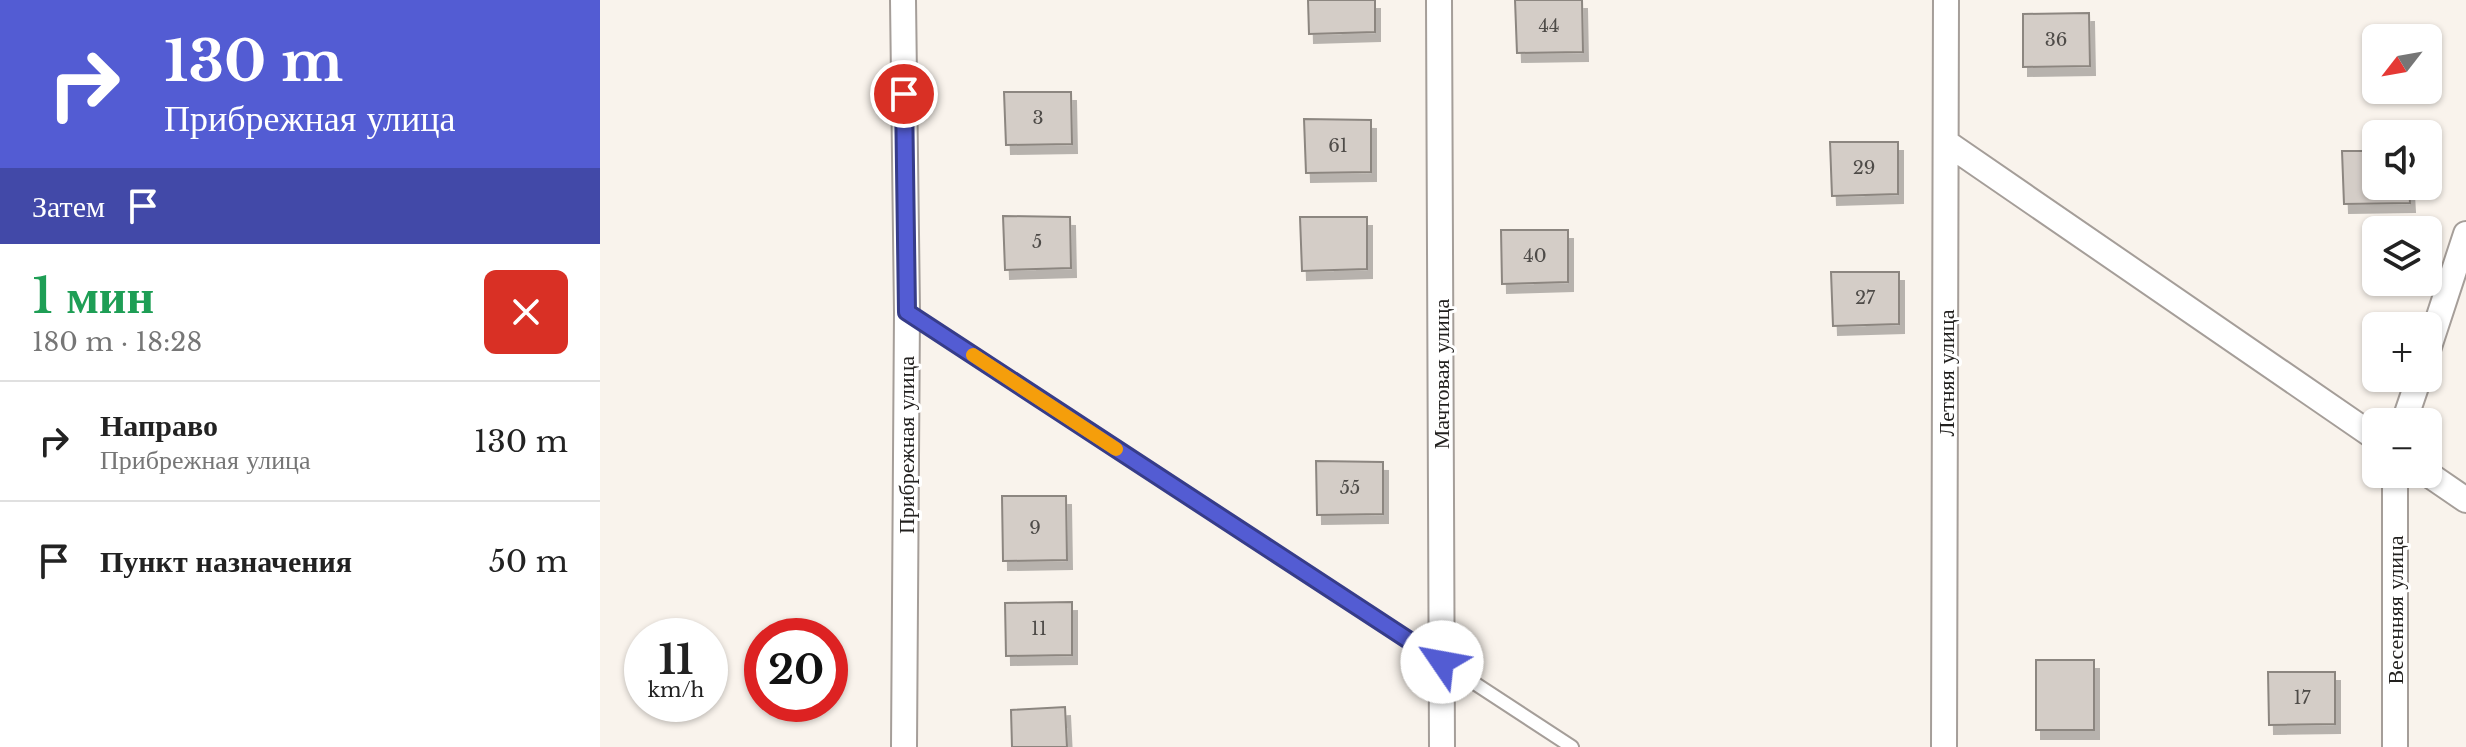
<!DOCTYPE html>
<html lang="ru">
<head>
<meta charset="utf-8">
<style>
  :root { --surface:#fff; --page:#f2f2f2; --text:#222; --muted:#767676; --line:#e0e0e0 }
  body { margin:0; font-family:"Libre Baskerville",serif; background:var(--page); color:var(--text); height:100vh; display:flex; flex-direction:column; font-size:30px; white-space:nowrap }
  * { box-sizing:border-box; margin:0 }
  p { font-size:26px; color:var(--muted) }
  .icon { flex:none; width:44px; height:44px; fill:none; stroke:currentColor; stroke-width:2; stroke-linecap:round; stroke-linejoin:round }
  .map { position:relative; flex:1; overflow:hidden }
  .panel { display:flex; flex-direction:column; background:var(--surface); width:600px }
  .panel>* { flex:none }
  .hud { background:#535cd3; color:#fff; overflow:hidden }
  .needle { width:52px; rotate:239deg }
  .tools { position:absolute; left:1762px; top:24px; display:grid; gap:16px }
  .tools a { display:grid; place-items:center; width:80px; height:80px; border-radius:12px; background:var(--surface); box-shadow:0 2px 6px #0004; font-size:40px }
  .speed { position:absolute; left:24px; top:618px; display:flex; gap:16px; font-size:40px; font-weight:700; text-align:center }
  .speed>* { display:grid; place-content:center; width:104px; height:104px; border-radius:50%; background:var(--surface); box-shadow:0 2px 6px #0004; line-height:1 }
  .speed small { font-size:20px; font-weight:400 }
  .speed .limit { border:12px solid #d22; background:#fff; color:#111 }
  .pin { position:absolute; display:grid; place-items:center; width:68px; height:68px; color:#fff; margin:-34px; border:4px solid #fff; border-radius:50%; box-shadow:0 2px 8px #0007 }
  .me { position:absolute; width:88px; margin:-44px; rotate:303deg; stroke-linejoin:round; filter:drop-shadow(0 0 6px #0008) }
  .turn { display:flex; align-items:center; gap:28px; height:168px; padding:0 32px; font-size:36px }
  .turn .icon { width:104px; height:104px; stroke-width:2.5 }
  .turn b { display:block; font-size:56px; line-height:68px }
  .then { display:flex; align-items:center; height:76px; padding:0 32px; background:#0003; gap:16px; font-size:30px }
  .round { display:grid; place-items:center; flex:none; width:84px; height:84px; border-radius:12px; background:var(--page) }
  .headline { display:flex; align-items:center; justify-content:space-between; height:136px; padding:0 32px }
  h1 { font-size:48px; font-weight:600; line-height:60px; color:#1e9e55 }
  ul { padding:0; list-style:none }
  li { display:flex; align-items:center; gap:24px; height:120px; padding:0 32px; border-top:2px solid var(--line) }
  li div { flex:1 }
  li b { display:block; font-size:30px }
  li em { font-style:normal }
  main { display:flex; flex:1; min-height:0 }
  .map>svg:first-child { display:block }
</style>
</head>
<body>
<main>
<section class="panel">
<div class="hud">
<div class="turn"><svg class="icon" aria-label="right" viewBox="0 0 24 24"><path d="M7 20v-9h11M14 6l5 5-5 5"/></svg><div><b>130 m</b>Прибрежная улица</div></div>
<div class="then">Затем<svg class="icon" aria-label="arrive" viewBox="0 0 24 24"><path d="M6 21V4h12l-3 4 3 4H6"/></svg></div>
</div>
<div class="headline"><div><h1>1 мин</h1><p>180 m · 18:28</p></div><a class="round" style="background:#d93025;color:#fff"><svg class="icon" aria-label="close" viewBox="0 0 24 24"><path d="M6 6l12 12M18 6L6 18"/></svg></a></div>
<ul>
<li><svg class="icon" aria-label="right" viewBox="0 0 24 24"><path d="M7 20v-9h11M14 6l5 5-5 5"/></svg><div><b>Направо</b><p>Прибрежная улица</p></div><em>130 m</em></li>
<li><svg class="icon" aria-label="arrive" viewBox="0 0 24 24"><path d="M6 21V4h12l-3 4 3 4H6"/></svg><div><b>Пункт назначения</b></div><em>50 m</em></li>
</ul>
</section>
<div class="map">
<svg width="1866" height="747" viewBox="0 0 1866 747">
  <defs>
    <filter id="shadow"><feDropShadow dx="5" dy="9" stdDeviation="0" flood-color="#0004"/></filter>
  </defs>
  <rect width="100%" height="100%" fill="#f9f3ec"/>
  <!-- building -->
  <path fill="#d4cdc7" stroke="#8c8680" stroke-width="2" filter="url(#shadow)" d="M 708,0 L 775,0 L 775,32 L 709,34 Z
    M 915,0 L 982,0 L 983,52 L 917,53 Z
    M 1489,13 L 1490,66 L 1423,67 L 1423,14 Z
    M 404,92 L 471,92 L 472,144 L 406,145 Z
    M 704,119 L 771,120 L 771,172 L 706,173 Z
    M 1230,142 L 1298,142 L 1298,194 L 1232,196 Z
    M 1742,151 L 1776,151 L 1776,186 L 1809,186 L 1810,203 L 1744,204 Z
    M 403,216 L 470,217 L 471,268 L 405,270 Z
    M 700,217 L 767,217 L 767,269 L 702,271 Z
    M 901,230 L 968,230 L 968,282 L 902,284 Z
    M 1231,272 L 1299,272 L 1299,324 L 1233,326 Z
    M 716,461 L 783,462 L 783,514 L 717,515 Z
    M 402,496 L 466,496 L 467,560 L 403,561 Z
    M 472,602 L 472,655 L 406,656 L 405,603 Z
    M 1436,660 L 1494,660 L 1494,730 L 1436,730 Z
    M 1668,672 L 1735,672 L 1735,724 L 1669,725 Z
    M 465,707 L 467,747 L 412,747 L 411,710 Z"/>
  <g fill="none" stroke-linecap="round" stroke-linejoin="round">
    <defs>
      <path id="lane" d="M 307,312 L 972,747"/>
      <path id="street" d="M 303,0 L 307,312 L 304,747
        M 839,0 L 842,747
        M 1347,143 L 1776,438
        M 1828,350 L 1866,234
        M 1804,422 L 1819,378
        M 1795,474 L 1795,747
        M 1828,474 L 1866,500
        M 1344,747 L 1346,0"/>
    </defs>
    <!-- lane casing -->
    <use href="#lane" stroke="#a59e99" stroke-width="16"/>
    <!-- street casing -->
    <use href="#street" stroke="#a59e99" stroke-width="28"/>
    <!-- lane -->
    <use href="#lane" stroke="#fff" stroke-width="12"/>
    <!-- street -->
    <use href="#street" stroke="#fff" stroke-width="24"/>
  </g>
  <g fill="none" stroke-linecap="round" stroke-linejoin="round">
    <defs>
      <path id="route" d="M 304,94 L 307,312 L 842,662"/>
    </defs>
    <!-- route casing -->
    <use href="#route" stroke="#363c89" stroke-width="20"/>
    <!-- route -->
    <use href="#route" stroke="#535cd3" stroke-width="14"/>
    <!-- slow -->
    <path stroke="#f59e0b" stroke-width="14" d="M 373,355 L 516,449"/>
  </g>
  <g text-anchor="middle" stroke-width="6" stroke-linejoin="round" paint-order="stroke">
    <!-- number labels -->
    <g font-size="18" fill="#4e4b48">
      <text x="949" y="32">44</text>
      <text x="1456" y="46">36</text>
      <text x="438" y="124">3</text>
      <text x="738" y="152">61</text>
      <text x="1264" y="174">29</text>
      <text x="437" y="248">5</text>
      <text x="935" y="262">40</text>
      <text x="1265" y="304">27</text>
      <text x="750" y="494">55</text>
      <text x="435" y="534">9</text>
      <text x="439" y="635">11</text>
      <text x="1702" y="704">17</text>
    </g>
    <!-- street labels -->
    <g font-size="22" fill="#22201e" stroke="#fff">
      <text transform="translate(1346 373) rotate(-90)" y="8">Летняя улица</text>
      <text transform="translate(841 374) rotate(-90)" y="8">Мачтовая улица</text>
      <text transform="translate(306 445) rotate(-90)" y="8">Прибрежная улица</text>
      <text transform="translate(1795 610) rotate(-90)" y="8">Весенняя улица</text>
    </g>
  </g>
</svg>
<div class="tools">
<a><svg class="needle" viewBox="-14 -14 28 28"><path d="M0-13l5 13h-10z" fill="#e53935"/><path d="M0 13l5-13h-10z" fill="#767676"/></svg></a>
<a><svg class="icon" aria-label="sound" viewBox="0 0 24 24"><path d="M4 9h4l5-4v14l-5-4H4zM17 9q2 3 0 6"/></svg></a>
<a><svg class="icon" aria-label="layers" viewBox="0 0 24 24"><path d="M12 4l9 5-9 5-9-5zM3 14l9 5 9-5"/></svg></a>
<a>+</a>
<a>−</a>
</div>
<div class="speed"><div>11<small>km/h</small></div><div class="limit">20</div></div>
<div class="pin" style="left:304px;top:94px;background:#d93025"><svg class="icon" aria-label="arrive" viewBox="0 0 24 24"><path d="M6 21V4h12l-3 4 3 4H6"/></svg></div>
<svg class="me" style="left:842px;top:662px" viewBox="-20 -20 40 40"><circle r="19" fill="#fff"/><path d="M0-13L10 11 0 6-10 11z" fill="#535cd3"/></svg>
</div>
</main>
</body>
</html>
